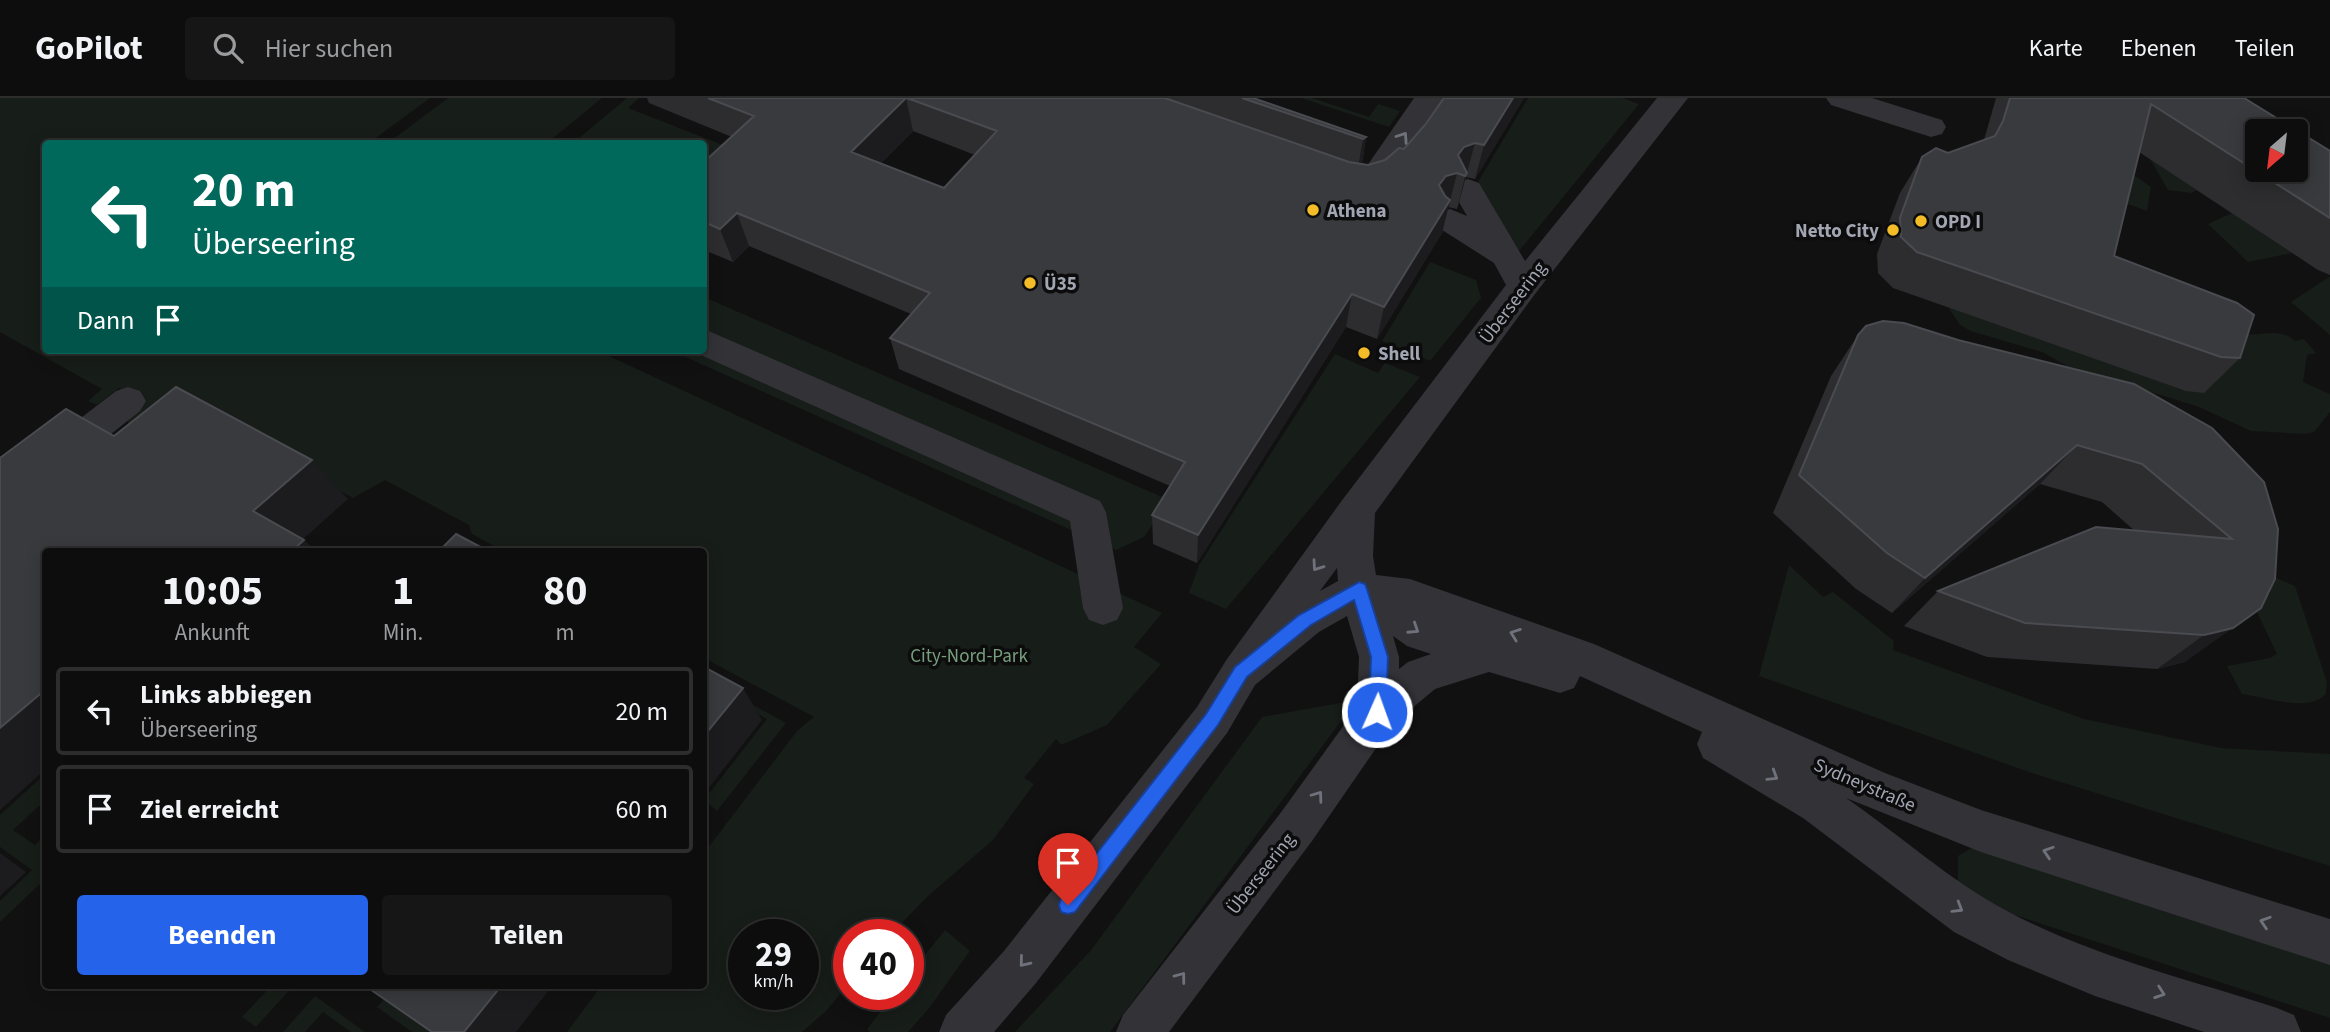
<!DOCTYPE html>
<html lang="de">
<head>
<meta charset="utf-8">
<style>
  :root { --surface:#0d0d0e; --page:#161617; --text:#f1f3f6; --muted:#9a9c9e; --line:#2d2d2e; --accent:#2563eb }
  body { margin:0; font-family:"Source Sans 3",sans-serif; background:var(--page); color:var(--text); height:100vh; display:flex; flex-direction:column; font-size:26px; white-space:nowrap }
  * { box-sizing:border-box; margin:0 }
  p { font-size:23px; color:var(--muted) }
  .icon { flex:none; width:38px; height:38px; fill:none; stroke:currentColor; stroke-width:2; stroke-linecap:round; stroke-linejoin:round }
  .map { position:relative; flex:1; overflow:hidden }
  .details { position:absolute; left:42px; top:450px; width:665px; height:441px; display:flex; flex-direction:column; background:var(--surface); border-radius:7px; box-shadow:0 4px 18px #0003,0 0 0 2px var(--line) }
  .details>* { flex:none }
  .top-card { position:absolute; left:42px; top:42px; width:665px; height:214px; border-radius:7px; box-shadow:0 4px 18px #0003,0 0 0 2px var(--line); background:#00695c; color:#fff; overflow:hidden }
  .needle { width:46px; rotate:208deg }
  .buttons { position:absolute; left:2245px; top:21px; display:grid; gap:14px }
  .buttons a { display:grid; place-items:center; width:63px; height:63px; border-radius:7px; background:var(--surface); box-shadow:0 4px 18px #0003,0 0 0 2px var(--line); font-size:35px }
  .speed { position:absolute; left:728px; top:821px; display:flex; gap:14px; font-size:35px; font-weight:700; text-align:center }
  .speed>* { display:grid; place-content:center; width:91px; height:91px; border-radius:50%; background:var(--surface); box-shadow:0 4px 18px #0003,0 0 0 2px var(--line); line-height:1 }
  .speed small { font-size:18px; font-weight:400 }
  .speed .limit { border:10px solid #d22; background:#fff; color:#111 }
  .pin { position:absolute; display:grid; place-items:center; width:60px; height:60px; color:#fff; margin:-72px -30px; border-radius:50% 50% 50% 0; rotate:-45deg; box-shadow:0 0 7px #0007 }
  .pin .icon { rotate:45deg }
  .me { position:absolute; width:77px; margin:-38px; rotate:2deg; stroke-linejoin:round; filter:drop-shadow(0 0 5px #0008) }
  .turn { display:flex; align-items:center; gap:24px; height:147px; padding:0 35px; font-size:32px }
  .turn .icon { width:91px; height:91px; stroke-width:2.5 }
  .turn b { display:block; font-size:49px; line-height:60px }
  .then { display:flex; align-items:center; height:66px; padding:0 35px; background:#0003; gap:14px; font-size:26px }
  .eta { display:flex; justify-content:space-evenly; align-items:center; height:119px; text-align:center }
  .eta b { font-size:42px; font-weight:700; line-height:49px }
  .button { display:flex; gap:14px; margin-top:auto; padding:14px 35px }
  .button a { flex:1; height:80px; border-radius:7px; background:var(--accent); color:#fff; font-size:28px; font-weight:700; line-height:80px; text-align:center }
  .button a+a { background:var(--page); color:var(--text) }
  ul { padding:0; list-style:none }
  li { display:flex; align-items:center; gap:21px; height:88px; margin:0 14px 10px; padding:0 21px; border:4px solid var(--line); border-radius:7px }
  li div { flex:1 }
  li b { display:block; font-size:26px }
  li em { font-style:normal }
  header { display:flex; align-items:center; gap:42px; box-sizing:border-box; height:98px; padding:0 35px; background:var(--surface); border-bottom:2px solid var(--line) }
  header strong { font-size:33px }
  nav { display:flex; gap:38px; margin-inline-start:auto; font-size:24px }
  .search { width:490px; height:63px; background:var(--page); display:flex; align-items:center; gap:18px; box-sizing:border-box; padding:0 24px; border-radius:7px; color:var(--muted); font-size:26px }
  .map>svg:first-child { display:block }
</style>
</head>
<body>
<header>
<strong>GoPilot</strong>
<div class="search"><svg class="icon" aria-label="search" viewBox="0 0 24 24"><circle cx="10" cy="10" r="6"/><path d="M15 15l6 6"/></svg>Hier suchen</div>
<nav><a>Karte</a><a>Ebenen</a><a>Teilen</a></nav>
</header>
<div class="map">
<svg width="2330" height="934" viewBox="0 0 2330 934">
  <rect width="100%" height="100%" fill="#111112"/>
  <!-- green -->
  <path fill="#171d18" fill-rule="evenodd" d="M 0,0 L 430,0 L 369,45 L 46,46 L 46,252 L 596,252 L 1162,515 L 1134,549 L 1161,566 L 1107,627 L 1061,647 L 1056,641 L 1024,680 L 1034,686 L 993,742 L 927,799 L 891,836 L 849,836 L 849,886 L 827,912 L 802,934 L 567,934 L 602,887 L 704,887 L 704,755 L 797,633 L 814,619 L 704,560 L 704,453 L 503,453 L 472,436 L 469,427 L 385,382 L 353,400 L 217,327 L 138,346 L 125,318 L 144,303 L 119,290 L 97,307 L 88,303 L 102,291 L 0,234 ZM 744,836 L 803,836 L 803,896 L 744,896 Z
    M 448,0 L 602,0 L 547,45 L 388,45 Z
    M 627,0 L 639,0 L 628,10 L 746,56 L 704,95 L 704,46 L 572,46 Z
    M 1301,0 L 1312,0 L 1369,19 L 1378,6 L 1400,13 L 1389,29 Z
    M 1528,0 L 1623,0 L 1639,6 L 1515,158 L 1478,84 Z
    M 2150,61 L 2197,92 L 2191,95 L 2168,92 Z
    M 2117,65 L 2151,89 L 2147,113 L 2109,99 Z
    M 2232,115 L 2292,155 L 2248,164 L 2208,126 Z
    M 1430,164 L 1476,182 L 1481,200 L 1430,263 L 1382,243 Z
    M 2329,179 L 2330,179 L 2330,237 L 2291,204 Z
    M 1971,186 L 2236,233 C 2255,243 2277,226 2295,243 L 2304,241 L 2316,255 L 2307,257 L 2303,284 L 2330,296 L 2330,314 L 2314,334 L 2304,336 L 2251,333 L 2199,309 L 2067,268 L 2042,254 L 1971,233 L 1960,227 L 1940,197 Z
    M 704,199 L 1169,402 L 1144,439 L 1116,452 L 670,252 L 704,252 Z
    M 1335,256 L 1378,275 L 1385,265 L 1420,279 L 1226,511 L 1189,495 L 1199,467 Z
    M 1789,467 L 1823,499 L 1833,494 L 1894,543 L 1893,552 L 2084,621 L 2221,650 L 2330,656 L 2330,768 L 2029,674 L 1759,578 Z
    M 2265,475 L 2295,488 L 2327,584 L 2326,596 C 2309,615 2265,599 2242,596 L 2227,568 L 2270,560 L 2277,556 L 2254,508 L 2258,502 L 2270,496 L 2271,490 Z
    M 704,580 L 786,625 L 717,713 L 704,702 L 767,621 L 704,586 Z
    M 1346,604 L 1347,615 L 1110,934 L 1015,934 L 1092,851 L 1262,619 Z
    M 45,676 L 45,710 L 40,707 L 13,732 L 35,747 L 45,737 L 45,781 L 0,824 L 0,803 L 32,772 L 0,749 L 0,717 Z
    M 1975,748 L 2330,862 L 2330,920 L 1975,804 L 1958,784 L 1958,758 Z
    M 945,832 L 970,853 L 929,910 L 908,934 L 870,934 L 867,931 L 894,896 L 908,896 L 908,878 Z
    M 272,887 L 294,887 L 256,929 L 242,919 Z
    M 315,898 L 365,934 L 351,934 L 323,914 L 305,934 L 283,934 Z
    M 387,898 L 440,934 L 412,934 L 377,909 Z"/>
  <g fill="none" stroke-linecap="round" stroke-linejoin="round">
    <!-- minor -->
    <path fill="#323237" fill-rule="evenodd" d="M 1414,0 L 1444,0 L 1381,93 L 1365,99 L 1342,94 L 1337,87 L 1342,80 L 1360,78 Z
      M 1657,0 L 1688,0 L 1535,196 L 1375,415 L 1373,458 L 1376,477 L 1410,481 L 1594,546 L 1885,675 L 1981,712 L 2330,821 L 2330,867 L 1981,754 L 1846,700 C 1900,737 1949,782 2007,813 C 2091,858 2187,881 2277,910 L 2294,917 L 2301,934 L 2204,934 L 2095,898 L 2008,862 L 1954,834 L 1803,720 L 1703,660 L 1697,646 L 1702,634 L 1580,578 L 1574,590 L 1560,595 L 1489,574 L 1435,591 L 1392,627 L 1312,743 L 1169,934 L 1116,934 L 1123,917 L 1282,713 L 1357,609 L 1359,559 L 1347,518 L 1319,534 L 1255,587 L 1227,635 L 1036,885 L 994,934 L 939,934 L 946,917 L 1004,853 L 1197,609 L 1227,561 L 1343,401 L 1506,187 L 1494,165 L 1439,130 L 1434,122 L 1439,114 L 1450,111 L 1467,118 L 1452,92 L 1457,85 L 1468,81 L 1479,85 L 1525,163 ZM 1337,470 L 1338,483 L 1320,493 ZM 1393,538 L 1407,548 L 1431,556 L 1408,564 L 1399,571 L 1399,559 Z
      M 1826,0 L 1872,0 L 1942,22 L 1946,29 L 1942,36 L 1931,39 L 1831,7 Z
      M 704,231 L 1100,403 L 1106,414 L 1123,510 L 1117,522 L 1103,527 L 1089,522 L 1083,510 L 1070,423 L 692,253 L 704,252 Z
      M 128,289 L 140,293 L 146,303 L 140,313 L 13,414 L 0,418 L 0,382 L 116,293 Z"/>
  </g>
  <!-- wall -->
  <path fill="#2d2d30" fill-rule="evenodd" d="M 647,0 L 1253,0 L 1366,39 L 1362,66 L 1368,67 L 1385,62 L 1404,51 L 1524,0 L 1475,81 L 1466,79 L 1458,108 L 1457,111 L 1448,109 L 1442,135 L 1377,241 L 1346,229 L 1197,465 L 1153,446 L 1152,417 L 1170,388 L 899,271 L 890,240 L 911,216 L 749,148 L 733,164 L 704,152 L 704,64 L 732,39 L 649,5 ZM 913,33 L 975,57 L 944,90 L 881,65 Z
    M 1996,0 L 2244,0 L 2330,53 L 2330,177 L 2318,172 L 2139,54 L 2114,158 L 2240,260 L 2204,295 L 2186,293 L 1893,190 L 1878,175 L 1877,156 L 1900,95 L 1922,59 L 1948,55 L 1984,42 Z
    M 1866,228 L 2278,431 L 2185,564 L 2157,571 L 1987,559 L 1904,528 L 1938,493 L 2135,433 L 2102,404 L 2040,386 L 1892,515 L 1856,491 L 1773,415 L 1831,278 L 1858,237 Z"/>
  <!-- shaded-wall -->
  <path fill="#1c1c1e" d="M 906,0 L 913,33 L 859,87 L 851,54 Z
    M 1513,0 L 1524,0 L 1475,81 L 1484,47 Z
    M 1366,39 L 1361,72 L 1357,75 L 1363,41 Z
    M 1475,45 L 1458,108 L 1457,111 L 1465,78 L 1457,75 L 1442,135 L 1377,241 L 1384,209 L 1439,87 L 1446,78 L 1458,57 L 1464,49 Z
    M 737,115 L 749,148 L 733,164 L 720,131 Z
    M 1352,196 L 1346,229 L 1197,465 L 1198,437 Z
    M 2077,347 L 2040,386 L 1892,515 L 1925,480 Z
    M 312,362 L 348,401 L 292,451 L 253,413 Z
    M 304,442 L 316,453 L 292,453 Z
    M 2261,510 L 2185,564 L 2157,571 L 2204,537 Z
    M 743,590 L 762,622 L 704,696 L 704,638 Z
    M 46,591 L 46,671 L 0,712 L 0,630 Z
    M 0,755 L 26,774 L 0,798 Z
    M 502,887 L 553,887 L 516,934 L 464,934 Z"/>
  <!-- building -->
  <path fill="#393a3e" stroke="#4a4b50" stroke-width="2" fill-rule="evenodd" d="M 708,0 L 906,0 L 851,54 L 944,90 L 997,33 L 907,0 L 1165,0 L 1349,64 L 1368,67 L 1385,62 L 1399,50 L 1404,51 L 1425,27 L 1444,0 L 1513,0 L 1484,47 L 1475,45 L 1464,49 L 1458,57 L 1467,75 L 1465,78 L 1457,75 L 1446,78 L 1439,87 L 1445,98 L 1450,102 L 1384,209 L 1352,196 L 1198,437 L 1152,417 L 1185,364 L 890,240 L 930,195 L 737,115 L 720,131 L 704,124 L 704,64 L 754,18 Z
    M 1242,0 L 1253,0 L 1366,39 L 1363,41 Z
    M 2010,0 L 2244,0 L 2330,53 L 2330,120 L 2151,6 L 2114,158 L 2237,205 L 2254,217 L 2240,260 L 2221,259 L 1917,154 L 1901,139 L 1900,120 L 1922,59 L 1936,50 L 1948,55 L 1995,38 L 2003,23 ZM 2258,33 L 2296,33 L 2296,72 L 2258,72 Z
    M 1883,223 L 1904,225 L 1958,242 L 2134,286 L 2212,330 L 2264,384 L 2278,431 L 2275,481 L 2261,510 L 2233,530 L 2204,537 L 2025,525 L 1938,493 L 2096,429 L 2232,441 L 2142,366 L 2077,347 L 1925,480 L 1887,455 L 1799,377 L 1858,237 L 1866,228 Z
    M 176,289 L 312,362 L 253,413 L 304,442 L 292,453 L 46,453 L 46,591 L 0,630 L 0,360 L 66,311 L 114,338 Z
    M 456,436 L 488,453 L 439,453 Z
    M 704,569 L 743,590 L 704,638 Z
    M 364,887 L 502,887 L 464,934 L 432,934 Z"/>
  <!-- one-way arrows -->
  <defs><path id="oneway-chevron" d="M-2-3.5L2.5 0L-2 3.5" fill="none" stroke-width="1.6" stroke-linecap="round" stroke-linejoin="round" transform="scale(1.75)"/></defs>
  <g stroke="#70727b">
    <use href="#oneway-chevron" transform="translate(1403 39) rotate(-56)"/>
    <use href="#oneway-chevron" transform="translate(1317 468) rotate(125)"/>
    <use href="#oneway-chevron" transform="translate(1414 531) rotate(33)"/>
    <use href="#oneway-chevron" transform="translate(1515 536) rotate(-160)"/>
    <use href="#oneway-chevron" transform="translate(1773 678) rotate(32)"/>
    <use href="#oneway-chevron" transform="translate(1318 698) rotate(-54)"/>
    <use href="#oneway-chevron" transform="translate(2048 754) rotate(-162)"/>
    <use href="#oneway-chevron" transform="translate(1958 810) rotate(31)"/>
    <use href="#oneway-chevron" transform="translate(2265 824) rotate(-162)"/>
    <use href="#oneway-chevron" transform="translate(1024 864) rotate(129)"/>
    <use href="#oneway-chevron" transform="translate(1181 879) rotate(-53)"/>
    <use href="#oneway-chevron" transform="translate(2160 895) rotate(19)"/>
  </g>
  <!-- route -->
  <path fill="#2563eb" stroke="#184099" stroke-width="2" d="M 1359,484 L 1365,486 L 1367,491 L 1388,559 L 1386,614 L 1383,620 L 1377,622 L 1371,620 L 1369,614 L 1371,559 L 1354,502 L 1311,527 L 1247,579 L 1218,627 L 1075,814 L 1068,816 L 1061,814 L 1059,807 L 1061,801 L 1206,616 L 1235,569 L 1299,517 Z"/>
  <!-- markers -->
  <g fill="#f4bd27" stroke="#0c0c0d" stroke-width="2.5">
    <circle cx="1313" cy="112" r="7"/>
    <circle cx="1921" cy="123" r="7"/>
    <circle cx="1893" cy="132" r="7"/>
    <circle cx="1030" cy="185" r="7"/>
    <circle cx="1364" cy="255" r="7"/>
  </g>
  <g text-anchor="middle" stroke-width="7" stroke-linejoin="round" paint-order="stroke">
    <!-- poi labels -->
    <g font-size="19" font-weight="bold" fill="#a2a6b3" stroke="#0c0c0d" text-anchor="start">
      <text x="1327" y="119">Athena</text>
      <text x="1935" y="130">OPD I</text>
      <text x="1879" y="139" text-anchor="end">Netto City</text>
      <text x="1044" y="192">Ü35</text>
      <text x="1378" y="262">Shell</text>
    </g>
    <!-- street labels -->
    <g font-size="19" fill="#a2a6b3" stroke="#0c0c0d">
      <text transform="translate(1512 204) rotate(-53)" y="7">Überseering</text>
      <text transform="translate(1865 686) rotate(23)" y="7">Sydneystraße</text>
      <text transform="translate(1260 775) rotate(-52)" y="7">Überseering</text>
    </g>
    <!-- park labels -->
    <g font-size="19" fill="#789f7d" stroke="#0c0c0d">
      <text x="969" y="564">City-Nord-Park</text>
    </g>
  </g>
</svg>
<div class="buttons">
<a><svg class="needle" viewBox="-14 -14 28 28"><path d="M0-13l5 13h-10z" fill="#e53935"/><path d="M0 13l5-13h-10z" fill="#9a9c9e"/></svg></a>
</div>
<div class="speed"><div>29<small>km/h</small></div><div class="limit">40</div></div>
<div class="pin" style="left:1068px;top:807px;background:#d93025"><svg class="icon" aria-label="arrive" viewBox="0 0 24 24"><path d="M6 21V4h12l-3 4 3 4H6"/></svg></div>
<svg class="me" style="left:1377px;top:614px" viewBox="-20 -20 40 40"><circle r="17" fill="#2563eb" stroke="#fff" stroke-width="3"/><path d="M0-11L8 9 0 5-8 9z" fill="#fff"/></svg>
<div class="top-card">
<div class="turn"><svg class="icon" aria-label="left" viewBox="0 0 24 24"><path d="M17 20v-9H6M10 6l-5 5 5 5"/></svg><div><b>20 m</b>Überseering</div></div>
<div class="then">Dann<svg class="icon" aria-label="arrive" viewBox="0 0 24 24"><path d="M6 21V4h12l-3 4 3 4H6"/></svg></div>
</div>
<section class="details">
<div class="eta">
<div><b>10:05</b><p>Ankunft</p></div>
<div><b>1</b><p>Min.</p></div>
<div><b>80</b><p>m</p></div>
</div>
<ul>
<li><svg class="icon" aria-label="left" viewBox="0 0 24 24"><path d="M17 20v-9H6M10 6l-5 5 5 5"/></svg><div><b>Links abbiegen</b><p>Überseering</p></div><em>20 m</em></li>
<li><svg class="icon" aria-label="arrive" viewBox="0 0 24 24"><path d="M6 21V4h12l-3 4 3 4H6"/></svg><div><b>Ziel erreicht</b></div><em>60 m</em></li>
</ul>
<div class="button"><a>Beenden</a><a>Teilen</a></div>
</section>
</div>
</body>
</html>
